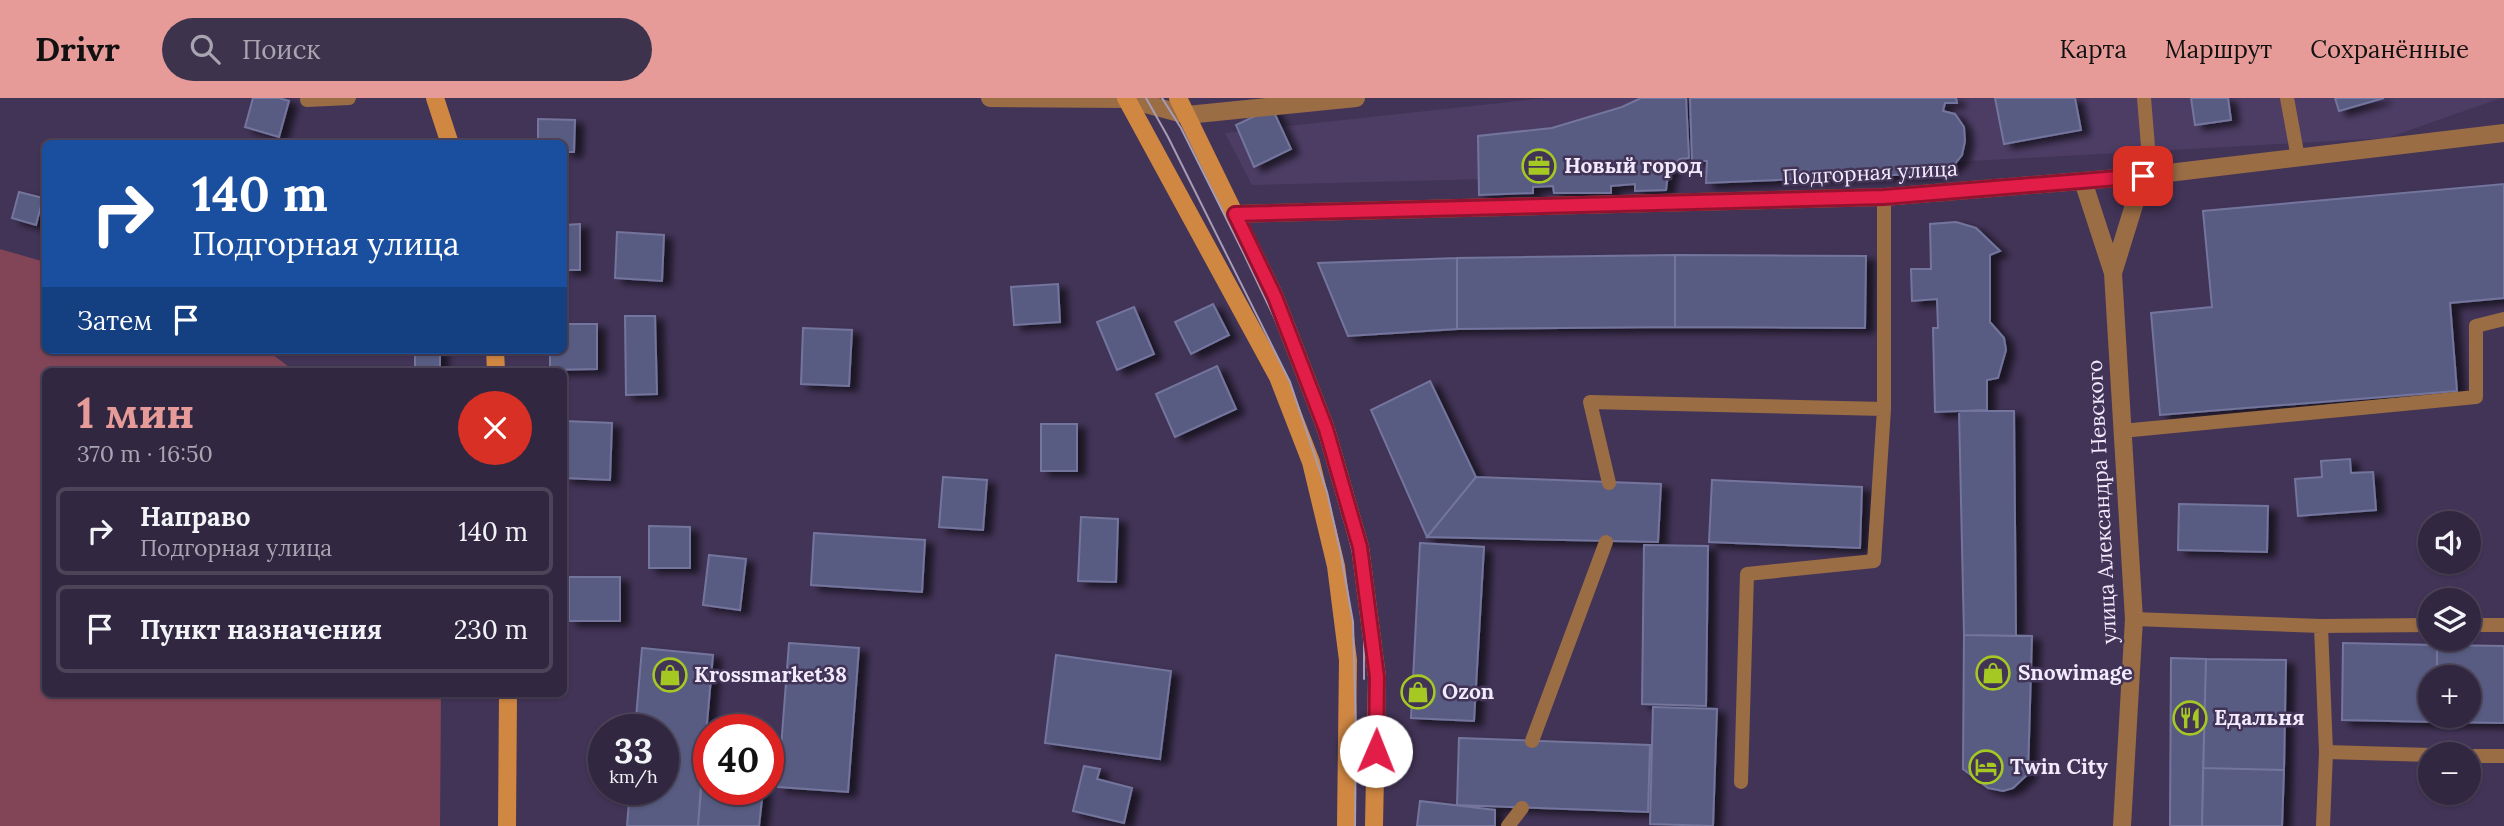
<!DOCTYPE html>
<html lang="ru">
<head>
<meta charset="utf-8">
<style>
  :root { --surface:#322741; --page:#3d334c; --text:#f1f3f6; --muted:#a8a5b1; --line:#4d445a; --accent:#e69b98 }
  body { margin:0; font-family:Lora,serif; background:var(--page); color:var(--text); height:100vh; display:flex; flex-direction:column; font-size:26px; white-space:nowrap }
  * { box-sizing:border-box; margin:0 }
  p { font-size:23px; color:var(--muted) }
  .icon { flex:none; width:38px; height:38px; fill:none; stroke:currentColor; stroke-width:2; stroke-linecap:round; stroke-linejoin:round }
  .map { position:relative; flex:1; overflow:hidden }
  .drawer { position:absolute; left:42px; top:270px; width:525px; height:329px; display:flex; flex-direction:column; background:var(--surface); border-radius:10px; box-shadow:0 2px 5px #0004,0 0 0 2px var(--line) }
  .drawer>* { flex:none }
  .hud { position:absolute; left:42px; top:42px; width:525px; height:214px; border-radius:10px; box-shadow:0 2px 5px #0004,0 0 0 2px var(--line); background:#1a4fa0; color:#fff; overflow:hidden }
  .controls { position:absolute; left:2418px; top:413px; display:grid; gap:14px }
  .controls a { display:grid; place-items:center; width:63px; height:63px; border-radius:50%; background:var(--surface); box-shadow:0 2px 5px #0004,0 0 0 2px var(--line); font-size:35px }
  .speed { position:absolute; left:588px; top:616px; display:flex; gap:14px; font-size:35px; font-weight:700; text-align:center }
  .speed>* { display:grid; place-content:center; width:91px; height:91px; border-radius:50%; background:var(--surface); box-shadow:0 2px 5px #0004,0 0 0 2px var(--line); line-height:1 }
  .speed small { font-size:18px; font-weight:400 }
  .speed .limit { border:10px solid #d22; background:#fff; color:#111 }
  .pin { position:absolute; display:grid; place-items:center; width:60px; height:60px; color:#fff; margin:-30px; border-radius:14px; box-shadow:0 4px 10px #0006 }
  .me { position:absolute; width:77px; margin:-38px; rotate:1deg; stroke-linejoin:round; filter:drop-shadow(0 0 5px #0008) }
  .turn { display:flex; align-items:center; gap:24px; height:147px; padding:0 35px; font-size:32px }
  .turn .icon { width:91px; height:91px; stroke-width:2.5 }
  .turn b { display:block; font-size:49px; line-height:60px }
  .then { display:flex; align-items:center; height:66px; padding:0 35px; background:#0003; gap:14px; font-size:26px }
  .round { display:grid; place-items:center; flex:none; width:74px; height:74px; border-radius:37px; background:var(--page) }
  .overview { display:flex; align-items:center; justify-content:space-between; height:119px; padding:0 35px }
  h1 { font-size:42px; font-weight:700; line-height:52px; color:var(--accent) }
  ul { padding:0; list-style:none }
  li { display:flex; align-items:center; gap:21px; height:88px; margin:0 14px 10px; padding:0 21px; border:4px solid var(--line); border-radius:10px }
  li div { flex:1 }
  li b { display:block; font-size:26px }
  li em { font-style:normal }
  header { display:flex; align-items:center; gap:42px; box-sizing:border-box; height:98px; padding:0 35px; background:var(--accent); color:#111 }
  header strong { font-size:33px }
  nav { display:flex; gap:38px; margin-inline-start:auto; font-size:24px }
  .search { width:490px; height:63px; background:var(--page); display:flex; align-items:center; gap:18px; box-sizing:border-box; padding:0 24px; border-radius:38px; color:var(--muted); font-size:26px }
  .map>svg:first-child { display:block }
</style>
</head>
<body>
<header>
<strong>Drivr</strong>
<div class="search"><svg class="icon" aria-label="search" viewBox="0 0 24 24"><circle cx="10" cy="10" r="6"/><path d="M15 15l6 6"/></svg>Поиск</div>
<nav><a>Карта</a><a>Маршрут</a><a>Сохранённые</a></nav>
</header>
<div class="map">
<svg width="2504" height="728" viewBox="0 0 2504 728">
  <defs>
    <filter id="shadow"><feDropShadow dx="8" dy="4.5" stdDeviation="3.5" flood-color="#0009"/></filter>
  </defs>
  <rect width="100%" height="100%" fill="#423457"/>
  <!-- built -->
  <path fill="#4d3d65" d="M 1546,0 L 2501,0 L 2387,40 L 1971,63 L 1883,71 L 1252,87 L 1225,35 Z"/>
  <!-- green -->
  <path fill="#824557" d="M 0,151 L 45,164 L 46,252 L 267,252 L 294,273 L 46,273 L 46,595 L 441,595 L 440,728 L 0,728 Z"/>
  <!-- building -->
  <path fill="#595b82" stroke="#73759d" stroke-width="2" filter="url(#shadow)" d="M 253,0 L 279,0 L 289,3 L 279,39 L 245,29 Z
    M 1641,0 L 1686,0 L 1689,60 L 1680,61 L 1673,68 L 1668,77 L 1666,92 L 1635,93 L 1635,86 L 1611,88 L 1611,95 L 1554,95 L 1553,88 L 1533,89 L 1533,95 L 1479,97 L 1478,38 L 1552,30 L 1622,9 Z
    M 1690,0 L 1956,0 L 1957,5 L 1945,5 L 1943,13 L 1955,16 L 1964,29 L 1965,43 L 1962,57 L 1954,67 L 1941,75 L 1706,85 L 1707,63 L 1692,63 Z
    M 1995,0 L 2075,0 L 2081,32 L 2004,46 Z
    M 2191,0 L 2228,0 L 2231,22 L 2195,27 Z
    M 2335,0 L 2384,0 L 2339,13 Z
    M 1272,10 L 1291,51 L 1254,69 L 1236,27 Z
    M 538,21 L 575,22 L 574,54 L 564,54 L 564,46 L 538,46 Z
    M 2504,86 L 2504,200 L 2450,205 L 2457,293 L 2160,317 L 2151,215 L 2212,209 L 2203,113 Z
    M 19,94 L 43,100 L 36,127 L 12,120 Z
    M 1956,124 L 1976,130 L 2000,153 L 1990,157 L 1990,224 L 2004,240 L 2006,252 L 1998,280 L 1987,282 L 1987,312 L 1935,314 L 1933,230 L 1938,230 L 1937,201 L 1912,203 L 1911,171 L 1931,171 L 1930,126 Z
    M 580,126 L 580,172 L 564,172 L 564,127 Z
    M 617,134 L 664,137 L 662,183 L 615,180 Z
    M 1675,157 L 1866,158 L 1865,230 L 1675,229 Z
    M 1675,157 L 1675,229 L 1457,231 L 1457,160 Z
    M 1457,160 L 1457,231 L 1348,238 L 1318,165 Z
    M 1058,186 L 1060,224 L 1014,227 L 1011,189 Z
    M 1213,206 L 1229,237 L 1191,256 L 1175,224 Z
    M 1134,209 L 1154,256 L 1117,272 L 1097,224 Z
    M 625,218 L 655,218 L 657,296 L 626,297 Z
    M 564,226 L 597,226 L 597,271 L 550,272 L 550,252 L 564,252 Z
    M 803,230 L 852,232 L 849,288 L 801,286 Z
    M 415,252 L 440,252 L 440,273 L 415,273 Z
    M 1217,268 L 1236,311 L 1175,339 L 1156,296 Z
    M 1430,283 L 1476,379 L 1427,439 L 1371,312 Z
    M 1959,313 L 2014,313 L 2016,538 L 1964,537 Z
    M 564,323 L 612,325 L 610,382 L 564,380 Z
    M 1041,326 L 1077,326 L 1077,373 L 1041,373 Z
    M 2350,361 L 2351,375 L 2373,374 L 2376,412 L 2298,418 L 2295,381 L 2322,379 L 2321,363 Z
    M 943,379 L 987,382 L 983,432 L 939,429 Z
    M 1476,379 L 1661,386 L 1658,444 L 1427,439 Z
    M 1712,382 L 1862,389 L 1860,450 L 1709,444 Z
    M 2179,406 L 2268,408 L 2267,454 L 2178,452 Z
    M 1081,419 L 1118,421 L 1116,484 L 1078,483 Z
    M 649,428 L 690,429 L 690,470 L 649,470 Z
    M 814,435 L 925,442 L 922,494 L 811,487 Z
    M 1420,445 L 1484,449 L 1474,623 L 1411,620 Z
    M 1644,447 L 1708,448 L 1706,608 L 1642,606 Z
    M 709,457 L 746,461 L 740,512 L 703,507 Z
    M 569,479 L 620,479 L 620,523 L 569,523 Z
    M 1964,537 L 2032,538 L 2028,676 L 2013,690 L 2003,693 L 1988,690 L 1963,671 Z
    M 789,545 L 859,550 L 848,694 L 778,689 Z
    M 2343,545 L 2437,547 L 2437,579 L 2431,579 L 2431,618 L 2436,618 L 2436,624 L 2342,622 Z
    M 2437,547 L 2504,548 L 2504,625 L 2436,624 L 2436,618 L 2469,618 L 2469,579 L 2437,579 Z
    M 642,550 L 713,557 L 698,728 L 627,728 L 630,691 L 663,691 L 663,632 L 635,632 Z
    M 1056,557 L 1171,573 L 1160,661 L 1045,645 Z
    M 2171,560 L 2206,561 L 2202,728 L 2170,728 Z
    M 2206,561 L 2286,562 L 2284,672 L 2203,670 Z
    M 1653,609 L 1717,611 L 1713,728 L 1650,726 Z
    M 1459,640 L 1650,647 L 1648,714 L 1457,707 Z
    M 1084,668 L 1100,671 L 1097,681 L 1132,690 L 1124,725 L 1073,713 Z
    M 2203,670 L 2284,672 L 2282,728 L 2202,728 Z
    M 701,686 L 709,687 L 709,691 L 763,692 L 759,728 L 698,728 Z
    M 1420,703 L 1495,712 L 1495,728 L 1417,728 Z"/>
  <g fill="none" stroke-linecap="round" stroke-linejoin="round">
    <!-- lane -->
    <path stroke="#9b6d45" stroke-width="14" d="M 2287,0 L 2298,60
      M 307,2 L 349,0
      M 2143,78 L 2149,61 L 2144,0
      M 2122,333 L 2476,299 L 2476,228 L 2504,221
      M 1609,385 L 1590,304 L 1884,311 L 1884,99
      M 2134,521 L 2321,528 L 2431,527
      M 2469,527 L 2504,527
      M 2321,528 L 2326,654 L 2323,728
      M 1532,643 L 1606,444
      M 2326,654 L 2431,657
      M 2469,658 L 2504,658
      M 1741,684 L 1747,476 L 1874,463 L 1884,311
      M 1508,728 L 1522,710"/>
    <!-- street -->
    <path stroke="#9b6d45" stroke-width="18" d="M 990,0 L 1127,1 L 1187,17 L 1356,0
      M 2083,83 L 2113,175 L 2134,521 L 2122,728
      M 1235,116 L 1884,99 L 2143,78 L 2504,35
      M 2113,175 L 2143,78"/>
    <!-- secondary -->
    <path stroke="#cf8742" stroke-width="18" d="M 435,0 L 450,46
      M 1126,0 L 1278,279 L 1311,364 L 1336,468 L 1348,562 L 1346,728
      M 1178,0 L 1275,199 L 1326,331 L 1360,449 L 1377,579 L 1374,728
      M 495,252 L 496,273
      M 507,728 L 508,595"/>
    <!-- tram -->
    <path stroke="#a69cb5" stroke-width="2" d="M 1146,0 L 1168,39 L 1290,284 L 1327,394 L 1341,457 L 1353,524 L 1356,633 L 1355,728
      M 1162,0 L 1181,30 L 1242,152 L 1303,280 L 1337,391 L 1353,455 L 1364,522 L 1364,581"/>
  </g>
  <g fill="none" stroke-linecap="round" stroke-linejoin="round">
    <defs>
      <path id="route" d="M 1376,653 L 1377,579 L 1360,449 L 1326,331 L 1275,199 L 1235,116 L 1884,99 L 2143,78"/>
    </defs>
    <!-- route casing -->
    <use href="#route" stroke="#92132f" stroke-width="18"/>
    <!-- route -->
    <use href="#route" stroke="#e11d48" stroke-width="12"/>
  </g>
  <!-- icons -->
  <defs>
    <symbol id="office-ring" viewBox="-11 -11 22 22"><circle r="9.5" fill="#423457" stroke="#a5c823" stroke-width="1.5"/><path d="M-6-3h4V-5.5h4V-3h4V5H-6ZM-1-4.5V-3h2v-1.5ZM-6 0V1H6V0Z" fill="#a5c823"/></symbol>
    <symbol id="shop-ring" viewBox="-11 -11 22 22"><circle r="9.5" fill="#423457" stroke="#a5c823" stroke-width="1.5"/><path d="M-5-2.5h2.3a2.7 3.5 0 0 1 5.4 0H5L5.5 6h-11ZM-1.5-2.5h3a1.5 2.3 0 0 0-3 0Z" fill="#a5c823"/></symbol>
    <symbol id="restaurant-ring" viewBox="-11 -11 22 22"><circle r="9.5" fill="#423457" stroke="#a5c823" stroke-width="1.5"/><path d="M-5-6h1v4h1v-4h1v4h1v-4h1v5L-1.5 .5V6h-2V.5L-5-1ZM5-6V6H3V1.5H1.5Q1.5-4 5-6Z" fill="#a5c823"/></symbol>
    <symbol id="hotel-ring" viewBox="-11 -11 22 22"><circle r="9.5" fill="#423457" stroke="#a5c823" stroke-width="1.5"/><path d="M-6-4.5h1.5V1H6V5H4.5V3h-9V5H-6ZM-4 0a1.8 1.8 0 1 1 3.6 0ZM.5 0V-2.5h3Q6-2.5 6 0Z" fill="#a5c823"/></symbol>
  </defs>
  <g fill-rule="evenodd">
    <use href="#office-ring" x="1520" y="49" width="38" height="38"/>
    <use href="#shop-ring" x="1974" y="556" width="38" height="38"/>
    <use href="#shop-ring" x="651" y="558" width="38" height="38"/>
    <use href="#shop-ring" x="1399" y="575" width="38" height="38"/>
    <use href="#restaurant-ring" x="2171" y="601" width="38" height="38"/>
    <use href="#hotel-ring" x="1967" y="650" width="38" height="38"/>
  </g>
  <g text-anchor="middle" stroke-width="5" stroke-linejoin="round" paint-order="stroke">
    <!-- poi labels -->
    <g font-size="21" font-weight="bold" fill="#f1ebfd" stroke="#423457" text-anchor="start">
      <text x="1564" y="75">Новый город</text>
      <text x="2018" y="582">Snowimage</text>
      <text x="694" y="584">Krossmarket38</text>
      <text x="1442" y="601">Ozon</text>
      <text x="2214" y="627">Едальня</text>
      <text x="2010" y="676">Twin Сity</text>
    </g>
    <!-- street labels -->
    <g font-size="21" fill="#f1ebfd" stroke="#423457">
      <text transform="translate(1870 75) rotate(-3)" y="7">Подгорная улица</text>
      <text transform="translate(2102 404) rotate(-93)" y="7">улица Александра Невского</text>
    </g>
  </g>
</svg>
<div class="controls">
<a><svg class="icon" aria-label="sound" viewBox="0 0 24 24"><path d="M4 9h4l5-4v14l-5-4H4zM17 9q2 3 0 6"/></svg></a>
<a><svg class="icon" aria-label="layers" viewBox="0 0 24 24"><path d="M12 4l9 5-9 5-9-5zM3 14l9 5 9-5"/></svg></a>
<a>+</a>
<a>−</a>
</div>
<div class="speed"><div>33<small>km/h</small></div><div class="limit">40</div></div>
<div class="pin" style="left:2143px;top:78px;background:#d93025"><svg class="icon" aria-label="arrive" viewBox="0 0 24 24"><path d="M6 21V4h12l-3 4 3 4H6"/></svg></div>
<svg class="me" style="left:1376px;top:653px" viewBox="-20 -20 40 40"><circle r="19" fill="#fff"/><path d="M0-13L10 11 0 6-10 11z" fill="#e11d48"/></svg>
<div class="hud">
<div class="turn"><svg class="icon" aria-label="right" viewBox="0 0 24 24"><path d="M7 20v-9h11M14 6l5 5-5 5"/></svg><div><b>140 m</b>Подгорная улица</div></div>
<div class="then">Затем<svg class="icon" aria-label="arrive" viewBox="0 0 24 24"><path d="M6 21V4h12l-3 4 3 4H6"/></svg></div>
</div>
<section class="drawer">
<div class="overview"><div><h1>1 мин</h1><p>370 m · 16:50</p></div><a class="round" style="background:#d93025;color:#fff"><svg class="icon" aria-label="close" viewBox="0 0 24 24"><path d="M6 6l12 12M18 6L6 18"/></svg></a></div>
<ul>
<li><svg class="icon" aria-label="right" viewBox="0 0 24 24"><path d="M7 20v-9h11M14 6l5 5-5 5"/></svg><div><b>Направо</b><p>Подгорная улица</p></div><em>140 m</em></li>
<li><svg class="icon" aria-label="arrive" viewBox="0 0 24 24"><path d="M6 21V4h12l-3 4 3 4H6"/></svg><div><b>Пункт назначения</b></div><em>230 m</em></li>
</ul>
</section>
</div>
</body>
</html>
